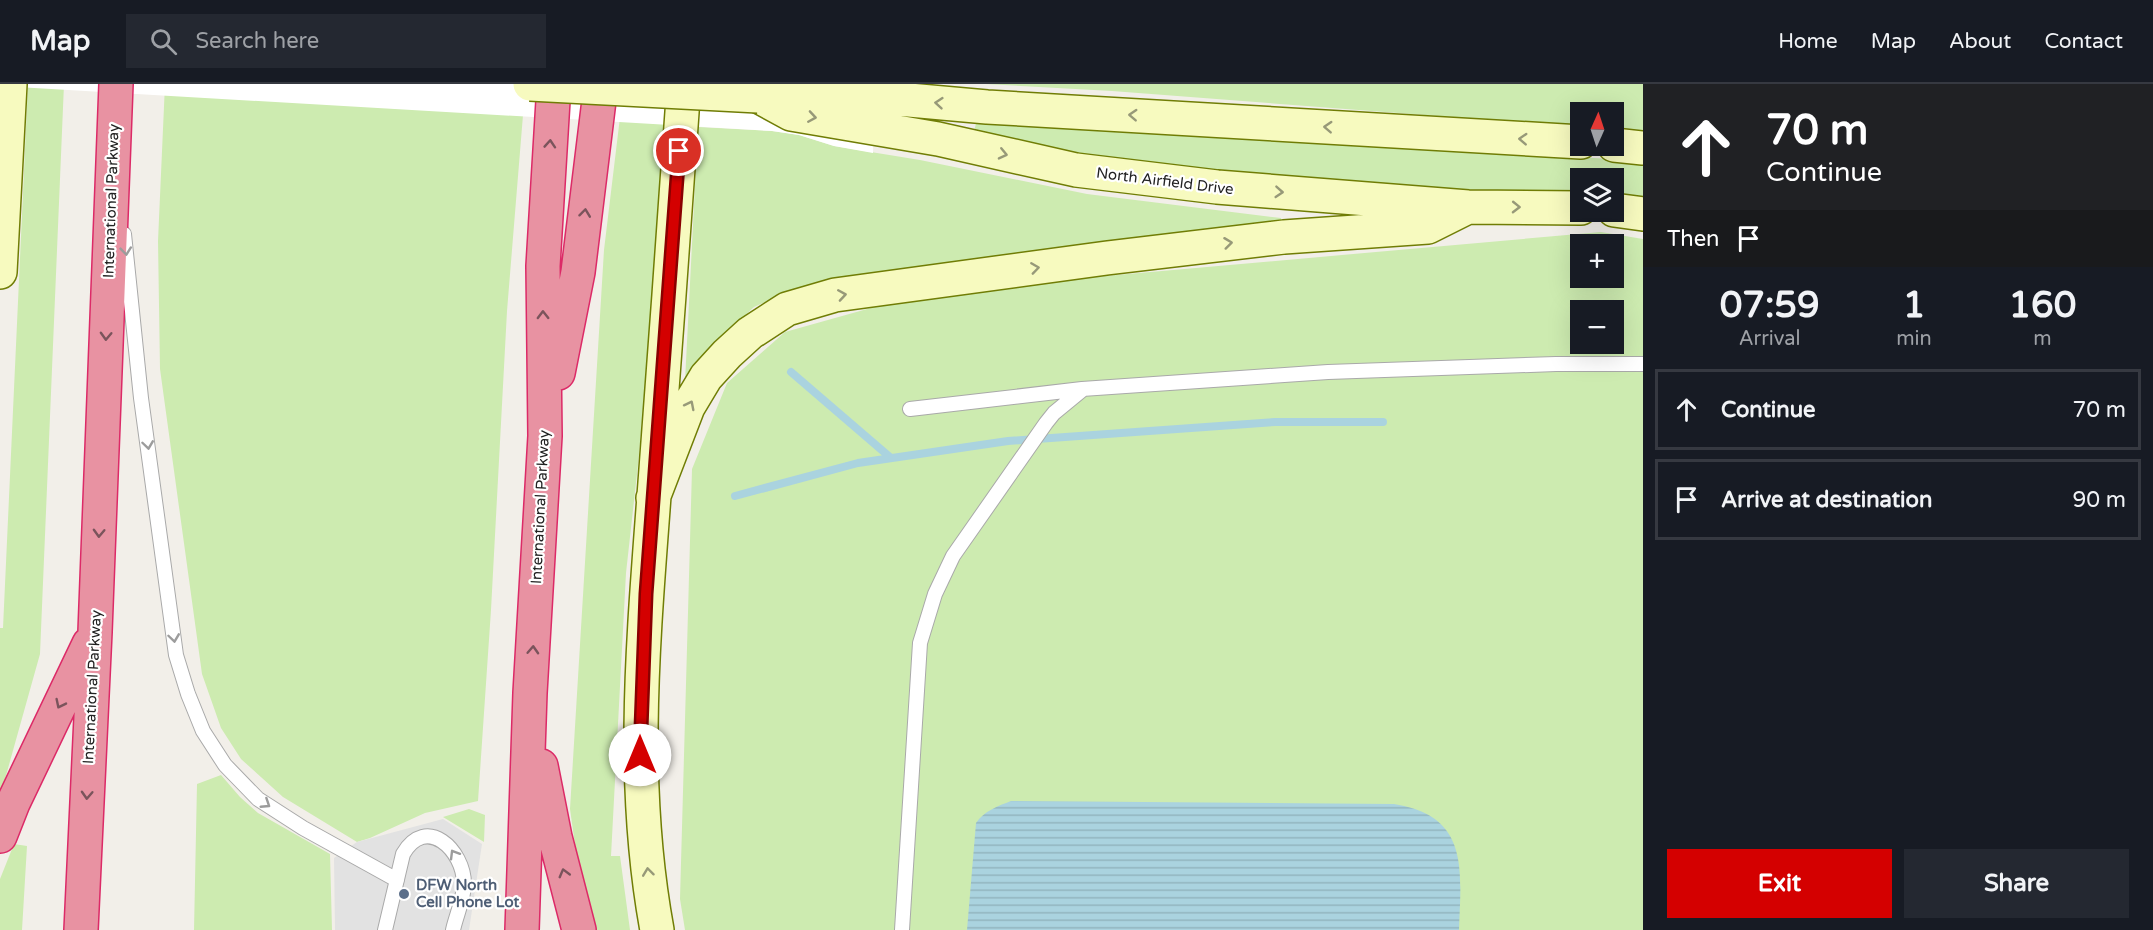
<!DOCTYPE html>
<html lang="en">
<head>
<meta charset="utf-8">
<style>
  :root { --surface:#171b24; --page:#242831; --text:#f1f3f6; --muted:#9ea1a6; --line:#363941; --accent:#d40000 }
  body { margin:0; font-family:"Varela Round",sans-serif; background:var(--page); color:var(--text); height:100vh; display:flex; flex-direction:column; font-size:22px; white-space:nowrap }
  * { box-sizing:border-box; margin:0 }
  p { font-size:20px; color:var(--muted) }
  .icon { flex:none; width:33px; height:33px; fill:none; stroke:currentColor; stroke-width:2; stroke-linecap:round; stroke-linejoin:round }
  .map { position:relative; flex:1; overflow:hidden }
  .side { display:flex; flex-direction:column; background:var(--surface); width:510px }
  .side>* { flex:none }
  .banner { background:#202124; color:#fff; overflow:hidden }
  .needle { width:39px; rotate:3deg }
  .controls { position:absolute; left:1570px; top:18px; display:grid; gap:12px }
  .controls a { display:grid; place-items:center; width:54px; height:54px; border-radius:0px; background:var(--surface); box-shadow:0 6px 24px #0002; font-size:30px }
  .pin { position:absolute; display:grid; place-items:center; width:51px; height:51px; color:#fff; margin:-26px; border:3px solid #fff; border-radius:50%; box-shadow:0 2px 6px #0007 }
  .me { position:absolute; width:66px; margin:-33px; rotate:0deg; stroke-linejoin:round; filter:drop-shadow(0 0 4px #0008) }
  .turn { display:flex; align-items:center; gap:21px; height:126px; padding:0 24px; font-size:27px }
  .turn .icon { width:78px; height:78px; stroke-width:2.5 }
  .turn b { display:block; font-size:42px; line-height:51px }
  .then { display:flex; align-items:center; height:57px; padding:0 24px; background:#0003; gap:12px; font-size:22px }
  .eta { display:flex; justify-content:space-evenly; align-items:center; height:102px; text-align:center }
  .eta b { font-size:36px; font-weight:700; line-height:42px }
  .button { display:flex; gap:12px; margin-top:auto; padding:12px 24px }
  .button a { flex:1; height:69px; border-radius:0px; background:var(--accent); color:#fff; font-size:24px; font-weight:700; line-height:69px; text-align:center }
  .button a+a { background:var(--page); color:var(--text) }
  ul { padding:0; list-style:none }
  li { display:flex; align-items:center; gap:18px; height:81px; margin:0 12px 9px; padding:0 12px; border:3px solid var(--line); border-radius:0px }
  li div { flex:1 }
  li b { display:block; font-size:22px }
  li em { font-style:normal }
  header { display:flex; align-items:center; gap:36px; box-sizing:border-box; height:84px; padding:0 30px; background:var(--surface); border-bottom:2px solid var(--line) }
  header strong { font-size:28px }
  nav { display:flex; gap:33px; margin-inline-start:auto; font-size:21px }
  .search { width:420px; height:54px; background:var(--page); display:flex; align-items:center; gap:15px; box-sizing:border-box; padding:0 21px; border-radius:0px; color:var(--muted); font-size:22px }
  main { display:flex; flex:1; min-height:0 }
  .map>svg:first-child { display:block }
</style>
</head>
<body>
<header>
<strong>Map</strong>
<div class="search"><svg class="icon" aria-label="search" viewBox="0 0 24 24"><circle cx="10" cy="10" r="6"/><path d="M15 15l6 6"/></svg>Search here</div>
<nav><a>Home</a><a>Map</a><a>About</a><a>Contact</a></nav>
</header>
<main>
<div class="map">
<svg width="1643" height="846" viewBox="0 0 1643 846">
  <defs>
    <pattern id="water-rules" width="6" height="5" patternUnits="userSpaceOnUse" patternTransform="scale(1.5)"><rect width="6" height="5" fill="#aad3df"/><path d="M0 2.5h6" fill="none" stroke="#92b5bf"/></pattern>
  </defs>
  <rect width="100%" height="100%" fill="#f2efe9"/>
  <!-- grass -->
  <path fill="#cdebb0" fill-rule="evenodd" d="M 28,0 L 64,0 L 40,570 L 0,713 L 0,544 L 3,544 Z
    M 165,0 L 523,31 L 507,227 L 491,526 L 478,717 L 425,729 L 370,754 L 357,758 L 283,713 L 241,675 L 221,644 L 202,590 L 160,285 L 158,157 Z
    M 624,0 L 673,0 L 638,381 L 626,489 L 611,772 L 620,772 L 630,846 L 591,846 L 582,811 L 570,725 L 604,166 Z
    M 985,0 L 1643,0 L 1643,47 L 1614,45 L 1614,28 L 1581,28 L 1581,43 L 1112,7 Z
    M 977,36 L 1643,77 L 1643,117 L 1614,115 L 1614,94 L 1581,94 L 1581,113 L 1487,108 L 1138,81 L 1048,65 L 974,47 Z
    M 698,43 L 772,47 L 799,51 L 834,62 L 920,76 L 1087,110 L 1281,134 L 1283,145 L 788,208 L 754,223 L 716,258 L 685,297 Z
    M 1601,148 L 1643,155 L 1643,846 L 685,846 L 680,815 L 692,385 L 727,299 L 785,248 L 885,220 L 1094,193 ZM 1581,160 L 1614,160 L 1614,194 L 1581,194 ZM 1581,226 L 1614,226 L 1614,260 L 1581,260 Z
    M 221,691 L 240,713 L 258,729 L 330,770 L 332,846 L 194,846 L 197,700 Z
    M 469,725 L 485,731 L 484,758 L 443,733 Z
    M 14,760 L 27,762 L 22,846 L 0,846 L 0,795 Z"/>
  <!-- parking -->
  <path fill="#e2e2e2" d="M 443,735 L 482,760 L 469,846 L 335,846 L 334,774 L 357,758 Z"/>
  <!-- water -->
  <path fill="url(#water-rules)" d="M 1011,717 L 1394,720 C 1470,732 1461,786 1459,846 L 967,846 L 976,739 C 984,727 998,722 1011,717 Z"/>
  <!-- pier -->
  <path fill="#fff" d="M 0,0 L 875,0 L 873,69 L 834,62 L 799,51 L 772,47 L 0,2 Z"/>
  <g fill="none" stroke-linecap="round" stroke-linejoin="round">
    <!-- stream -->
    <path stroke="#aad3df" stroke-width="8" d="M 791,288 L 891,374
      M 735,412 L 858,379 L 1008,357 L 1275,338 L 1383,338"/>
    <defs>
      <path id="service" d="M 124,150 L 141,314 L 176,571 L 188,610 L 203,647 L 225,681 L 258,715 L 303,744 L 397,796
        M 910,325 L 1082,305 L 1328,288 L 1556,280 L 1643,280
        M 385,846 L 403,770 C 426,730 464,766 464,800 C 464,815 456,832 453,846
        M 902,846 L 920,559 L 935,510 L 953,472 L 1046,339 L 1054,329 L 1082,306"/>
      <path id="secondary" d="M 758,12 L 791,30 L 938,55 L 1076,86 L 1217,103 L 1468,123 L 1581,124
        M 758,12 L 787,5 L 987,23 L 1581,58
        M 1614,61 L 1643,64
        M 1614,126 L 1643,130
        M 0,188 L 10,0
        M 653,414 L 688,323 L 706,293 L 727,270 L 750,249 L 787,225 L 835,211 L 1107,174 L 1284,153 L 1428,143 L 1468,123
        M 657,846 C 630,699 643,559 654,412 C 664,275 675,137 684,0"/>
      <path id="motorway" d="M 558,289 L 578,188 L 601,0
        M 541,682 L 555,753 L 579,846
        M 0,752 L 13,719 L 89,560
        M 81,846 L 95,548 L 116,0
        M 522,846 L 530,609 L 545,352 L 543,182 L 554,0"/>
    </defs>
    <!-- service casing -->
    <use href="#service" stroke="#a9a9a9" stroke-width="16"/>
    <!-- secondary casing -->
    <use href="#secondary" stroke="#707d05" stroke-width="36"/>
    <!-- motorway casing -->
    <use href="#motorway" stroke="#dc2a67" stroke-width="36"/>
    <!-- service -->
    <use href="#service" stroke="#fff" stroke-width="14"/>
    <!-- secondary -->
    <use href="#secondary" stroke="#f7fabf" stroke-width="33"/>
    <!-- motorway -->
    <use href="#motorway" stroke="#e892a2" stroke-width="33"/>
    <defs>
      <path id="secondary-bridge" d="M 530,0 L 758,12"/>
    </defs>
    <!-- secondary-bridge casing -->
    <use href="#secondary-bridge" stroke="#707d05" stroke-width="36" stroke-linecap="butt"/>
    <!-- secondary-bridge -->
    <use href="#secondary-bridge" stroke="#f7fabf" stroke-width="33"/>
  </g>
  <!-- one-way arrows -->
  <defs><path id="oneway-chevron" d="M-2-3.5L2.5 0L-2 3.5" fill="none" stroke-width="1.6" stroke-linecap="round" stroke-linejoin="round" transform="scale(1.5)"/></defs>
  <g stroke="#979978">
    <use href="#oneway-chevron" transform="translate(939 19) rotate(-175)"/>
    <use href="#oneway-chevron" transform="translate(1133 31) rotate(-177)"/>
    <use href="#oneway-chevron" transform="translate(812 33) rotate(9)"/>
    <use href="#oneway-chevron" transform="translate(1328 43) rotate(-177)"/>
    <use href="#oneway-chevron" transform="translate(1523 55) rotate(-177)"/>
    <use href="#oneway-chevron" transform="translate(1003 70) rotate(13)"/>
    <use href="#oneway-chevron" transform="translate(1279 108) rotate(4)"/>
    <use href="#oneway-chevron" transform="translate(1516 123) rotate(1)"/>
    <use href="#oneway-chevron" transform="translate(1228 159) rotate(-7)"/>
    <use href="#oneway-chevron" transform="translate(1035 184) rotate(-8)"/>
    <use href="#oneway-chevron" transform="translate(842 211) rotate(-9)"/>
    <use href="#oneway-chevron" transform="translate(690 321) rotate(-63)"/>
    <use href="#oneway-chevron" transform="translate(648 788) rotate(-97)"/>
  </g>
  <g stroke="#7b545c">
    <use href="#oneway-chevron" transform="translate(550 60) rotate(-86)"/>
    <use href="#oneway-chevron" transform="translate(585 129) rotate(-83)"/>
    <use href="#oneway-chevron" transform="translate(543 231) rotate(-91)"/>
    <use href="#oneway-chevron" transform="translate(106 252) rotate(92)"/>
    <use href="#oneway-chevron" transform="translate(99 449) rotate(92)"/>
    <use href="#oneway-chevron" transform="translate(533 566) rotate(-87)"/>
    <use href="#oneway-chevron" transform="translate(60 620) rotate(116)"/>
    <use href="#oneway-chevron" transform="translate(87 711) rotate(93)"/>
    <use href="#oneway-chevron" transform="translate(564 789) rotate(-105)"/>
  </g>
  <g stroke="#9c9c9c">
    <use href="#oneway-chevron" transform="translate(126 167) rotate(84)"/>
    <use href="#oneway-chevron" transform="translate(148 361) rotate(82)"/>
    <use href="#oneway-chevron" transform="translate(174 554) rotate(82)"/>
    <use href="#oneway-chevron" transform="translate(266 720) rotate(33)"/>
    <use href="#oneway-chevron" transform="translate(454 770) rotate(-121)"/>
  </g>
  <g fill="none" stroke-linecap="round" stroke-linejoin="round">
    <defs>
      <path id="route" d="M 640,671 L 646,510 L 679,67"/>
    </defs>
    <!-- route casing -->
    <use href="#route" stroke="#8a0000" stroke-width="15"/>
    <!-- route -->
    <use href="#route" stroke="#d40000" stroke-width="10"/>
  </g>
  <!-- markers -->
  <circle fill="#5c6f8a" stroke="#fff" stroke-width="2" cx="404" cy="810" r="6"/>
  <g text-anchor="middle" stroke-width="4.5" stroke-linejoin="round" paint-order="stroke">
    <!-- street labels -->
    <g font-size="15" fill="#222" stroke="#fff">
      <text transform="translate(1165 97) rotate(7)" y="5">North Airfield Drive</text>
      <text transform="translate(111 117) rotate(-88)" y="5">International Parkway</text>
      <text transform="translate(540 423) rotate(-87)" y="5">International Parkway</text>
      <text transform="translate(92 603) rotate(-87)" y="5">International Parkway</text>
    </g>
    <!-- service labels -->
    <g font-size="15" font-weight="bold" fill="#4e5e75" stroke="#fff" text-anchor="start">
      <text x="416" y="806">DFW North<tspan x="416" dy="17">Cell Phone Lot</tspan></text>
    </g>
  </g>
</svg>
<div class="controls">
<a><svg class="needle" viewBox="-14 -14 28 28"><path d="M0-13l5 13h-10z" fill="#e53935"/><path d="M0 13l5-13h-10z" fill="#9ea1a6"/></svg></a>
<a><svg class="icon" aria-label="layers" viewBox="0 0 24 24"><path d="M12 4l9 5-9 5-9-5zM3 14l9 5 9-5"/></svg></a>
<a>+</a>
<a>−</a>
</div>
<div class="pin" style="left:679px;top:67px;background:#d93025"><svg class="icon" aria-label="arrive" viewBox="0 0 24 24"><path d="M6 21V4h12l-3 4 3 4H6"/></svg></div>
<svg class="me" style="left:640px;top:671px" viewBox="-20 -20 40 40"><circle r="19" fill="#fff"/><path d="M0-13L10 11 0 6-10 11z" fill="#d40000"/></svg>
</div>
<section class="side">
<div class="banner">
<div class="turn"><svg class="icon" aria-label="ahead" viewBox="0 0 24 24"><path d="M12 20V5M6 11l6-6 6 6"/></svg><div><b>70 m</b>Continue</div></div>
<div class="then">Then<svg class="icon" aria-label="arrive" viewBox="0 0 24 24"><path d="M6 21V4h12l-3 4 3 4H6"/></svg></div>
</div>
<div class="eta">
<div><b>07:59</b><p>Arrival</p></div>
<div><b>1</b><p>min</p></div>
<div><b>160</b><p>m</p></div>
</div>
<ul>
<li><svg class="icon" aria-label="ahead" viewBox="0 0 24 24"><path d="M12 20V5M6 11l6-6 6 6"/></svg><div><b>Continue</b></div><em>70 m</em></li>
<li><svg class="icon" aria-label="arrive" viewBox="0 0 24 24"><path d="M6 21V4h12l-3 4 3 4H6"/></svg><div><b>Arrive at destination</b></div><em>90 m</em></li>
</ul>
<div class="button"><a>Exit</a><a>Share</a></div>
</section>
</main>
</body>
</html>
